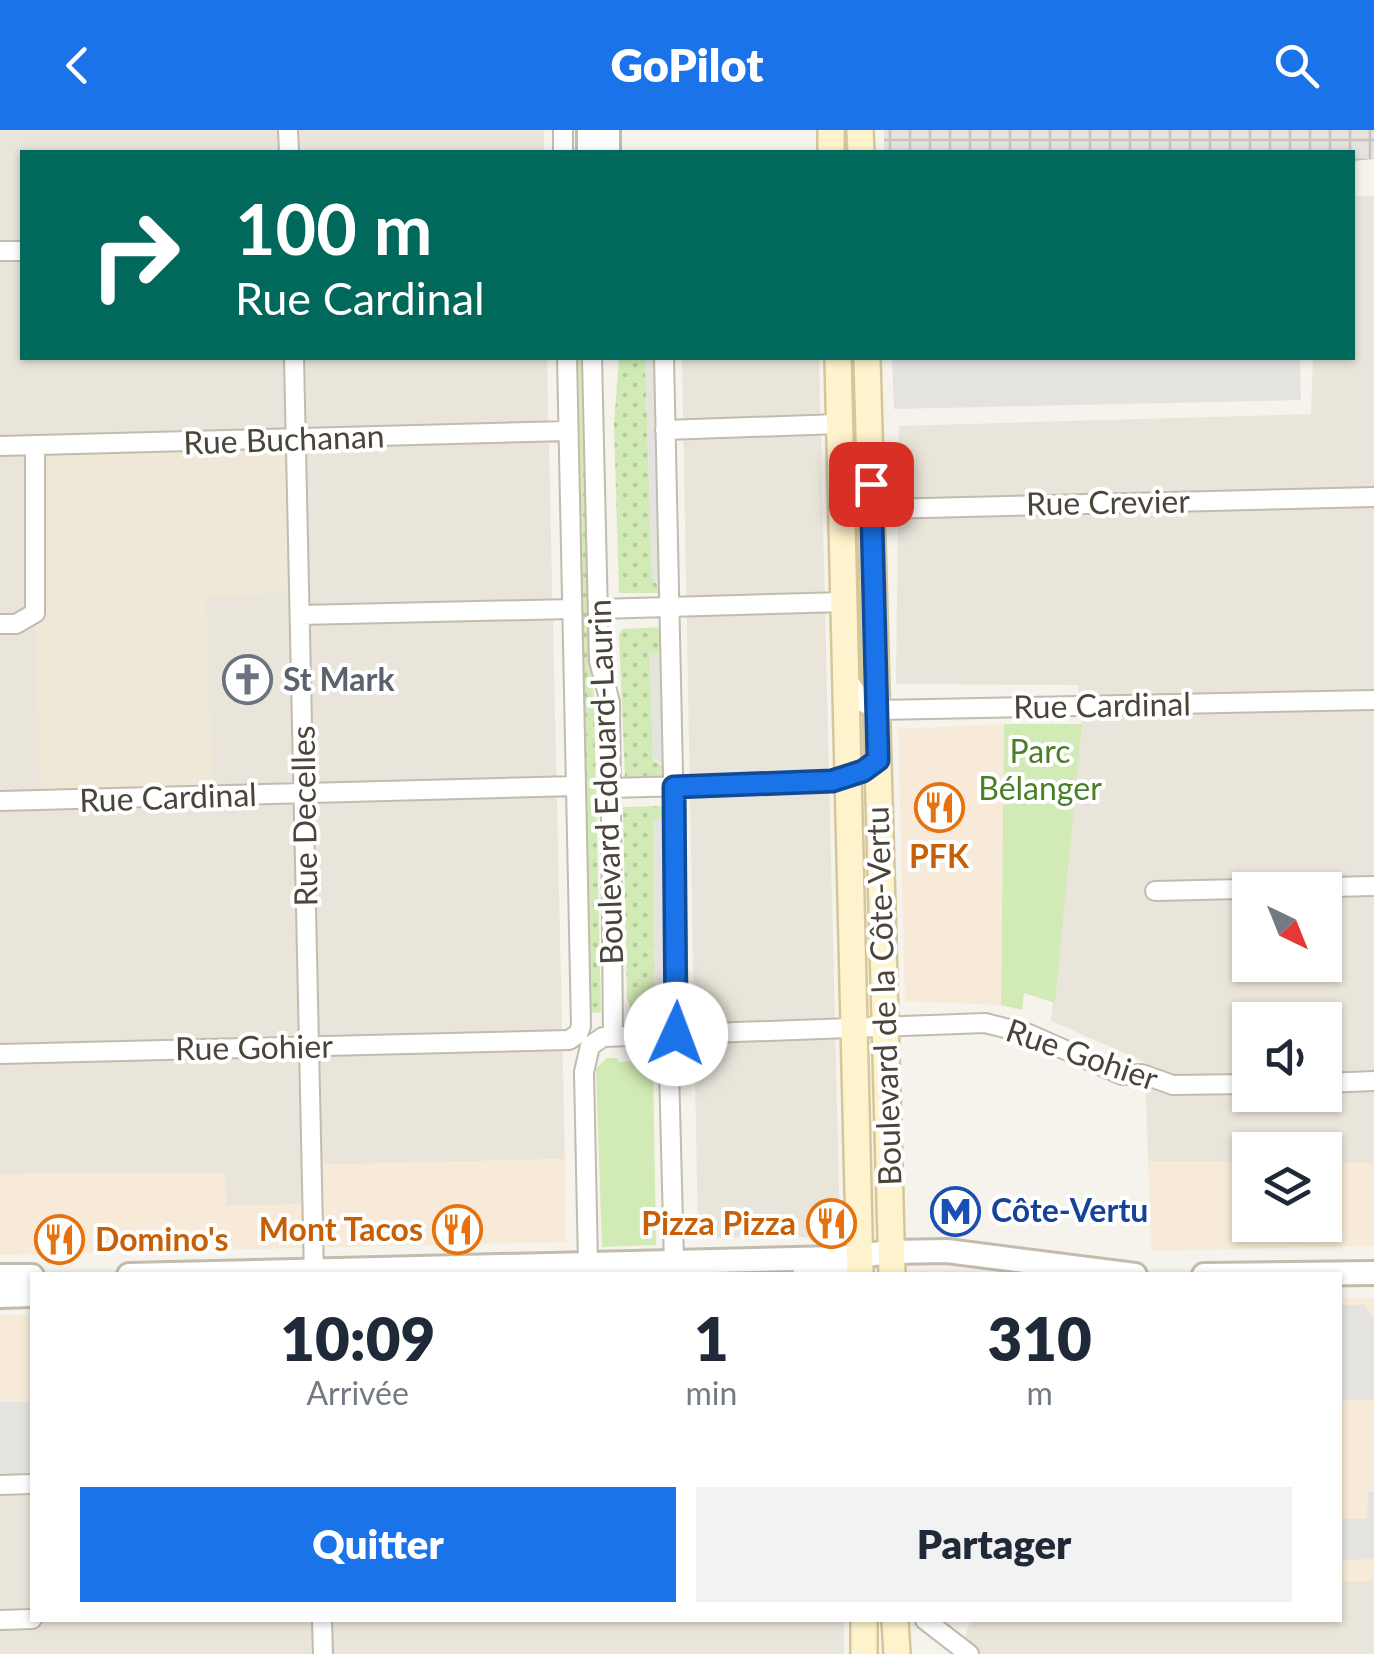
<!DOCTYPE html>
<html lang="fr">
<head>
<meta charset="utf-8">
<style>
  :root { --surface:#fff; --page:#f2f2f3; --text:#1f2937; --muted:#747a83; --accent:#1a73e8 }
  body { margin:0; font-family:Lato,sans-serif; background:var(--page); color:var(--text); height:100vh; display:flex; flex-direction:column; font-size:38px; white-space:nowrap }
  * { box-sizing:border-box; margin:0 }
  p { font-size:32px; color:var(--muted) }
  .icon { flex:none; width:55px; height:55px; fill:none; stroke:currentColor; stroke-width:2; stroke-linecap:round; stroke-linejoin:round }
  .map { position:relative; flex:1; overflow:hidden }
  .side { position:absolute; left:30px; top:1142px; width:1312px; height:350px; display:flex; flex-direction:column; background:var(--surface); border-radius:0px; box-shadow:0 2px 8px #0004 }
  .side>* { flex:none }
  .top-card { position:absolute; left:20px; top:20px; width:1335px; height:210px; border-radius:0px; box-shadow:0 2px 8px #0004; background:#00695c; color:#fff; overflow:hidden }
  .needle { width:65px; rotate:137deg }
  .fabs { position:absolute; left:1232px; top:742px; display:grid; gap:20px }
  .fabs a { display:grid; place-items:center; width:110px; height:110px; border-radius:0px; background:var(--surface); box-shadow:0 2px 8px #0004; font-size:50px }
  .pin { position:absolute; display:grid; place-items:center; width:85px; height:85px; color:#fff; margin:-42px; border-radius:20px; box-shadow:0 5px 15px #0006 }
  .me { position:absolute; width:110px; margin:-55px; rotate:2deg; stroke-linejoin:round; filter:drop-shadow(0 0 8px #0008) }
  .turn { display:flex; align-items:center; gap:35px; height:210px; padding:0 50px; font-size:45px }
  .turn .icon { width:130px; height:130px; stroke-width:2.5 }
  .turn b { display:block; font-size:70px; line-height:85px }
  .eta { display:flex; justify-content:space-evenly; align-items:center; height:170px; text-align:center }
  .eta b { font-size:60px; font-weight:800; line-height:70px }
  .action { display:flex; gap:20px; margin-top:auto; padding:20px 50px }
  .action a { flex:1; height:115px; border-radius:0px; background:var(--accent); color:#fff; font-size:40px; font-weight:800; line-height:115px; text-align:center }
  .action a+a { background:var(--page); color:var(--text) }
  header { display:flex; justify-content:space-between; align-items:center; height:130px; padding:0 50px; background:var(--accent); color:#fff; font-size:45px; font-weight:800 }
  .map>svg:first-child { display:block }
</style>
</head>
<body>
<header><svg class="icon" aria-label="back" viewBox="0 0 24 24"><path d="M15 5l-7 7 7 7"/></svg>GoPilot<svg class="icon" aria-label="search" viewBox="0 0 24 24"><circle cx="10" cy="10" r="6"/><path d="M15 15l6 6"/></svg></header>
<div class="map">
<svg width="1374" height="1524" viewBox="0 0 1374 1524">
  <defs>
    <pattern id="industrial-grid" width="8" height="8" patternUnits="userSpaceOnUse" patternTransform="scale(2.5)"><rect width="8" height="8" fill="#e6e2dd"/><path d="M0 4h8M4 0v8" fill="none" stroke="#c7c3be"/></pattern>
    <pattern id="grass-dots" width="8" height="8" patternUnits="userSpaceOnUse" patternTransform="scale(2.5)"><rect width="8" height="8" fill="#d2eab5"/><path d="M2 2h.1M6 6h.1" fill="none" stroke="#b6ca9c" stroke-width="1.8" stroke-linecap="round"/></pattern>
  </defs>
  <rect width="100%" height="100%" fill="#f6f3ec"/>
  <!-- residential -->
  <path fill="#eae5da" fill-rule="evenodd" d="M 0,0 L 544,0 L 544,22 L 22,22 L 22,228 L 547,228 L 565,1029 L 318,1035 L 320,1074 L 226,1076 L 224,1043 L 0,1044 Z
    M 1353,66 L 1374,66 L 1374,1033 L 1325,1033 L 1325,1020 L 1250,1020 L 1250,1032 L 1148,1031 L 1145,932 L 1051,891 L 1082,594 L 1078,555 L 896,554 L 899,296 L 1311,284 L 1313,228 L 1352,228 ZM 1250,760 L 1325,760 L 1325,835 L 1250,835 ZM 1250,890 L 1325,890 L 1325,965 L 1250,965 Z
    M 682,228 L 819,228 L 840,1100 L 835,1107 L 698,1108 Z
    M 32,1354 L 32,1490 L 844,1490 L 844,1524 L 0,1524 L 0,1355 Z
    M 1340,1451 L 1374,1451 L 1374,1524 L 958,1524 L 971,1490 L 1340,1490 Z"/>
  <!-- commercial -->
  <path fill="#f7ead8" d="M 1004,594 L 1001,875 L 905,871 L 898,599 Z
    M 565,1029 L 566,1112 L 0,1125 L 0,1044 L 224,1043 L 227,1076 L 319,1074 L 317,1035 Z
    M 1148,1031 L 1250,1032 L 1250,1095 L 1325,1095 L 1325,1033 L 1374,1033 L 1374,1116 L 1151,1121 Z
    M 1340,1168 L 1374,1168 L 1374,1451 L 1340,1451 Z
    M 0,1185 L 32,1185 L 32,1347 L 0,1348 Z"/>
  <!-- industrial -->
  <path fill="url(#industrial-grid)" d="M 884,0 L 1374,0 L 1374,29 L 1353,31 L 1352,22 L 884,22 Z"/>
  <!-- education -->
  <path fill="#efe8d6" d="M 295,310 L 302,462 L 206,466 L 212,668 L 42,671 L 35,483 L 35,315 Z"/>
  <!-- grass -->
  <path fill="url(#grass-dots)" d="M 577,228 L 586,228 L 601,882 L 591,883 Z
    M 619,228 L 645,228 L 652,447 L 662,463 L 619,463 L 614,294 Z
    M 666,497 L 667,523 L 650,524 L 653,630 L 664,637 L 665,648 L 625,647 L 619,506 L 622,499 Z
    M 663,676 L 666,679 L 665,689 L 653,690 L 654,871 L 669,873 L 663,883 L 637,883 L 630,877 L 627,869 L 623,677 Z"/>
  <!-- park -->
  <path fill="#d2eab5" d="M 1004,594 L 1082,594 L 1055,873 L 1024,863 L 1022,880 L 1001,875 Z
    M 607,928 L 618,928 L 619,932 L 643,930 L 653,936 L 656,1115 L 602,1117 L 596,938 Z"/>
  <!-- parking -->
  <path fill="#e5e3e0" d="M 645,228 L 657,228 L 661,459 L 652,447 Z
    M 892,228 L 1300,228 L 1301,270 L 894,279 Z
    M 650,523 L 667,523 L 668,638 L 653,628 Z
    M 653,689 L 665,689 L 669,873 L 654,871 Z
    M 1340,1175 L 1364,1175 L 1374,1188 L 1374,1270 L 1340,1270 Z
    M 0,1272 L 32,1272 L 32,1354 L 0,1355 Z
    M 1368,1362 L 1374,1362 L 1374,1429 L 1340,1430 L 1340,1389 L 1367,1389 Z"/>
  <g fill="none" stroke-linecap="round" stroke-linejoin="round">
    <defs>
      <path id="minor" d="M 288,0 L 289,22
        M 563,0 L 563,22
        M 0,121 L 22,121
        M 294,228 L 314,1145
        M 592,228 L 599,531 L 610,572 L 613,907
        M 664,228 L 678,876 L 669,939 L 674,1132
        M 665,300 L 839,294
        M 0,316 L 568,301
        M 841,380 L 1374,367
        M 598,479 L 844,472
        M 300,485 L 571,479
        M 0,494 L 16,494 L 35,483 L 35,315
        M 846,548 L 864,573 L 878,580 L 1374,570
        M 611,658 L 822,652 L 848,648 L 878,630
        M 0,671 L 575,656
        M 1155,761 L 1374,756
        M 0,924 L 569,910 L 578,904 L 581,896 L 567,228
        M 1325,953 L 1374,951
        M 588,1134 L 584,942 L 590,916 L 603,907 L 985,893 L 1029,904 L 1122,945 L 1142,944 L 1173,955 L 1250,954
        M 0,1355 L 32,1354
        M 0,1490 L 32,1489
        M 322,1490 L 323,1524
        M 925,1490 L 969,1524"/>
      <path id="tertiary" d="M 589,0 L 589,22
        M 608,22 L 608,0
        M 129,1145 L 837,1128 L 891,1122 L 947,1121 L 1135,1145
        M 804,1145 L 852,1145
        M 1204,1145 L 1374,1143
        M 0,1146 L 32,1146
        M 0,1166 L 32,1165"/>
      <path id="secondary" d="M 831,0 L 831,22
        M 860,0 L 861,22
        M 838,228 L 860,1145
        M 867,228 L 892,1145
        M 895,1490 L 897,1524
        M 864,1524 L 864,1490"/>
    </defs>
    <!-- minor casing -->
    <use href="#minor" stroke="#c2bbae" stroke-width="22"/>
    <!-- tertiary casing -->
    <use href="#tertiary" stroke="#c2bbae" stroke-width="28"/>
    <!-- secondary casing -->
    <use href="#secondary" stroke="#d6c79b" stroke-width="30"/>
    <!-- minor -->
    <use href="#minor" stroke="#fff" stroke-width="18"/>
    <!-- tertiary -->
    <use href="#tertiary" stroke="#fff" stroke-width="22"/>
    <!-- secondary -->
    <use href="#secondary" stroke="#fff3cd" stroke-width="25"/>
  </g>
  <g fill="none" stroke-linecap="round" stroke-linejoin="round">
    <defs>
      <path id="route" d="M 676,904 L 674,657 L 832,651 L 863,641 L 878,630 L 871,354"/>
    </defs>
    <!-- route casing -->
    <use href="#route" stroke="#114b97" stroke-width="25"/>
    <!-- route -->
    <use href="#route" stroke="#1a73e8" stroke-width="18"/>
  </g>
  <!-- icons -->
  <defs>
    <symbol id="church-ring" viewBox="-11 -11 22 22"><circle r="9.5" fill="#fff" stroke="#6b7280" stroke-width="1.5"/><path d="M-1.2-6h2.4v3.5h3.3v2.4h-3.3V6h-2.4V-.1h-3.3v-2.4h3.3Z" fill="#6b7280"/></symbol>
    <symbol id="restaurant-ring" viewBox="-11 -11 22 22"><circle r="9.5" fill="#fff" stroke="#e8710a" stroke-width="1.5"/><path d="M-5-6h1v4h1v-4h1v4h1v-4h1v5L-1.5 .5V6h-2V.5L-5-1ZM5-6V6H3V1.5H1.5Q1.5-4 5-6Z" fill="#e8710a"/></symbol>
    <symbol id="metro-ring" viewBox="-11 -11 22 22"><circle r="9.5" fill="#fff" stroke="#1a4fb4" stroke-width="1.5"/><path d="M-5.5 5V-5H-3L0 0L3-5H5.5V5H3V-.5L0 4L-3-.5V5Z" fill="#1a4fb4"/></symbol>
  </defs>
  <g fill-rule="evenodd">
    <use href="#church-ring" x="220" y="522" width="55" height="55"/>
    <use href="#restaurant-ring" x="912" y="650" width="55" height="55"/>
    <use href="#metro-ring" x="928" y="1054" width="55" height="55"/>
    <use href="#restaurant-ring" x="804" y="1066" width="55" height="55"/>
    <use href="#restaurant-ring" x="430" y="1072" width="55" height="55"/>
    <use href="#restaurant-ring" x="32" y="1082" width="55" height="55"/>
  </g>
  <g text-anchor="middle" stroke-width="8" stroke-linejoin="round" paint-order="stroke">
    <!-- street labels -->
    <g font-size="32" fill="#4b4439" stroke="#fff">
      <text transform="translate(284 310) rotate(-2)" y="11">Rue Buchanan</text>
      <text transform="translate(1108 373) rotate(-1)" y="11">Rue Crevier</text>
      <text transform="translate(1102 576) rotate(-1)" y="11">Rue Cardinal</text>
      <text transform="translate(606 652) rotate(-92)" y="11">Boulevard Edouard-Laurin</text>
      <text transform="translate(168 668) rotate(-2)" y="11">Rue Cardinal</text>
      <text transform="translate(305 686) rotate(-91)" y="11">Rue Decelles</text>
      <text transform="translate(884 866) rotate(-92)" y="11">Boulevard de la Côte-Vertu</text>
      <text transform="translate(254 918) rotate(-1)" y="11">Rue Gohier</text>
      <text transform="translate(1082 925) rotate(19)" y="11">Rue Gohier</text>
    </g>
    <!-- worship labels -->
    <g font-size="32" font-weight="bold" fill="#5b616d" stroke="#fff" text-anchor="start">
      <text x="283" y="561">St Mark</text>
    </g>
    <!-- park labels -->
    <g font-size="32" fill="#4a7f2a" stroke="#fff">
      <text x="1040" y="633">Parc<tspan x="1040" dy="37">Bélanger</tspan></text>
    </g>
    <!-- food labels -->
    <g font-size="32" font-weight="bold" fill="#c56008" stroke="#fff" text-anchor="end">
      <text x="939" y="738" text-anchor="middle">PFK</text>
      <text x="796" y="1105">Pizza Pizza</text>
      <text x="423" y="1111">Mont Tacos</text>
      <text x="95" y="1121" text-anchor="start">Domino's</text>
    </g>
    <!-- transit labels -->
    <g font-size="32" font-weight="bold" fill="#164399" stroke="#fff" text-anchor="start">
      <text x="991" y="1092">Côte-Vertu</text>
    </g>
  </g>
</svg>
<div class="fabs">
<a><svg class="needle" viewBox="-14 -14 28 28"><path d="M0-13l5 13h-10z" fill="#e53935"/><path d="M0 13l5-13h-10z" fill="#747a83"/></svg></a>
<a><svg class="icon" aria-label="sound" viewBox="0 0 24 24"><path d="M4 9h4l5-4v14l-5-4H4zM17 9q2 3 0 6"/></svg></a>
<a><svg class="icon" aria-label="layers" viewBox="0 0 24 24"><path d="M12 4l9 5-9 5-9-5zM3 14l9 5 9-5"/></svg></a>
</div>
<div class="pin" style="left:871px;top:354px;background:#d93025"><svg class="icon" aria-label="arrive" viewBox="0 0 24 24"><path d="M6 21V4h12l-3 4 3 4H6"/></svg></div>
<svg class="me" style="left:676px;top:904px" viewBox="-20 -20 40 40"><circle r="19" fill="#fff"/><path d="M0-13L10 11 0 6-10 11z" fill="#1a73e8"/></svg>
<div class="top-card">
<div class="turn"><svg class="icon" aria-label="right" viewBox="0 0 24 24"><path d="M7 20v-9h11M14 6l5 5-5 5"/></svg><div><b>100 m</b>Rue Cardinal</div></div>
</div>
<section class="side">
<div class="eta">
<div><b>10:09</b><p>Arrivée</p></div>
<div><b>1</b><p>min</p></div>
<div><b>310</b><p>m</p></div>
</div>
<div class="action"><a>Quitter</a><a>Partager</a></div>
</section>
</div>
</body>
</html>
